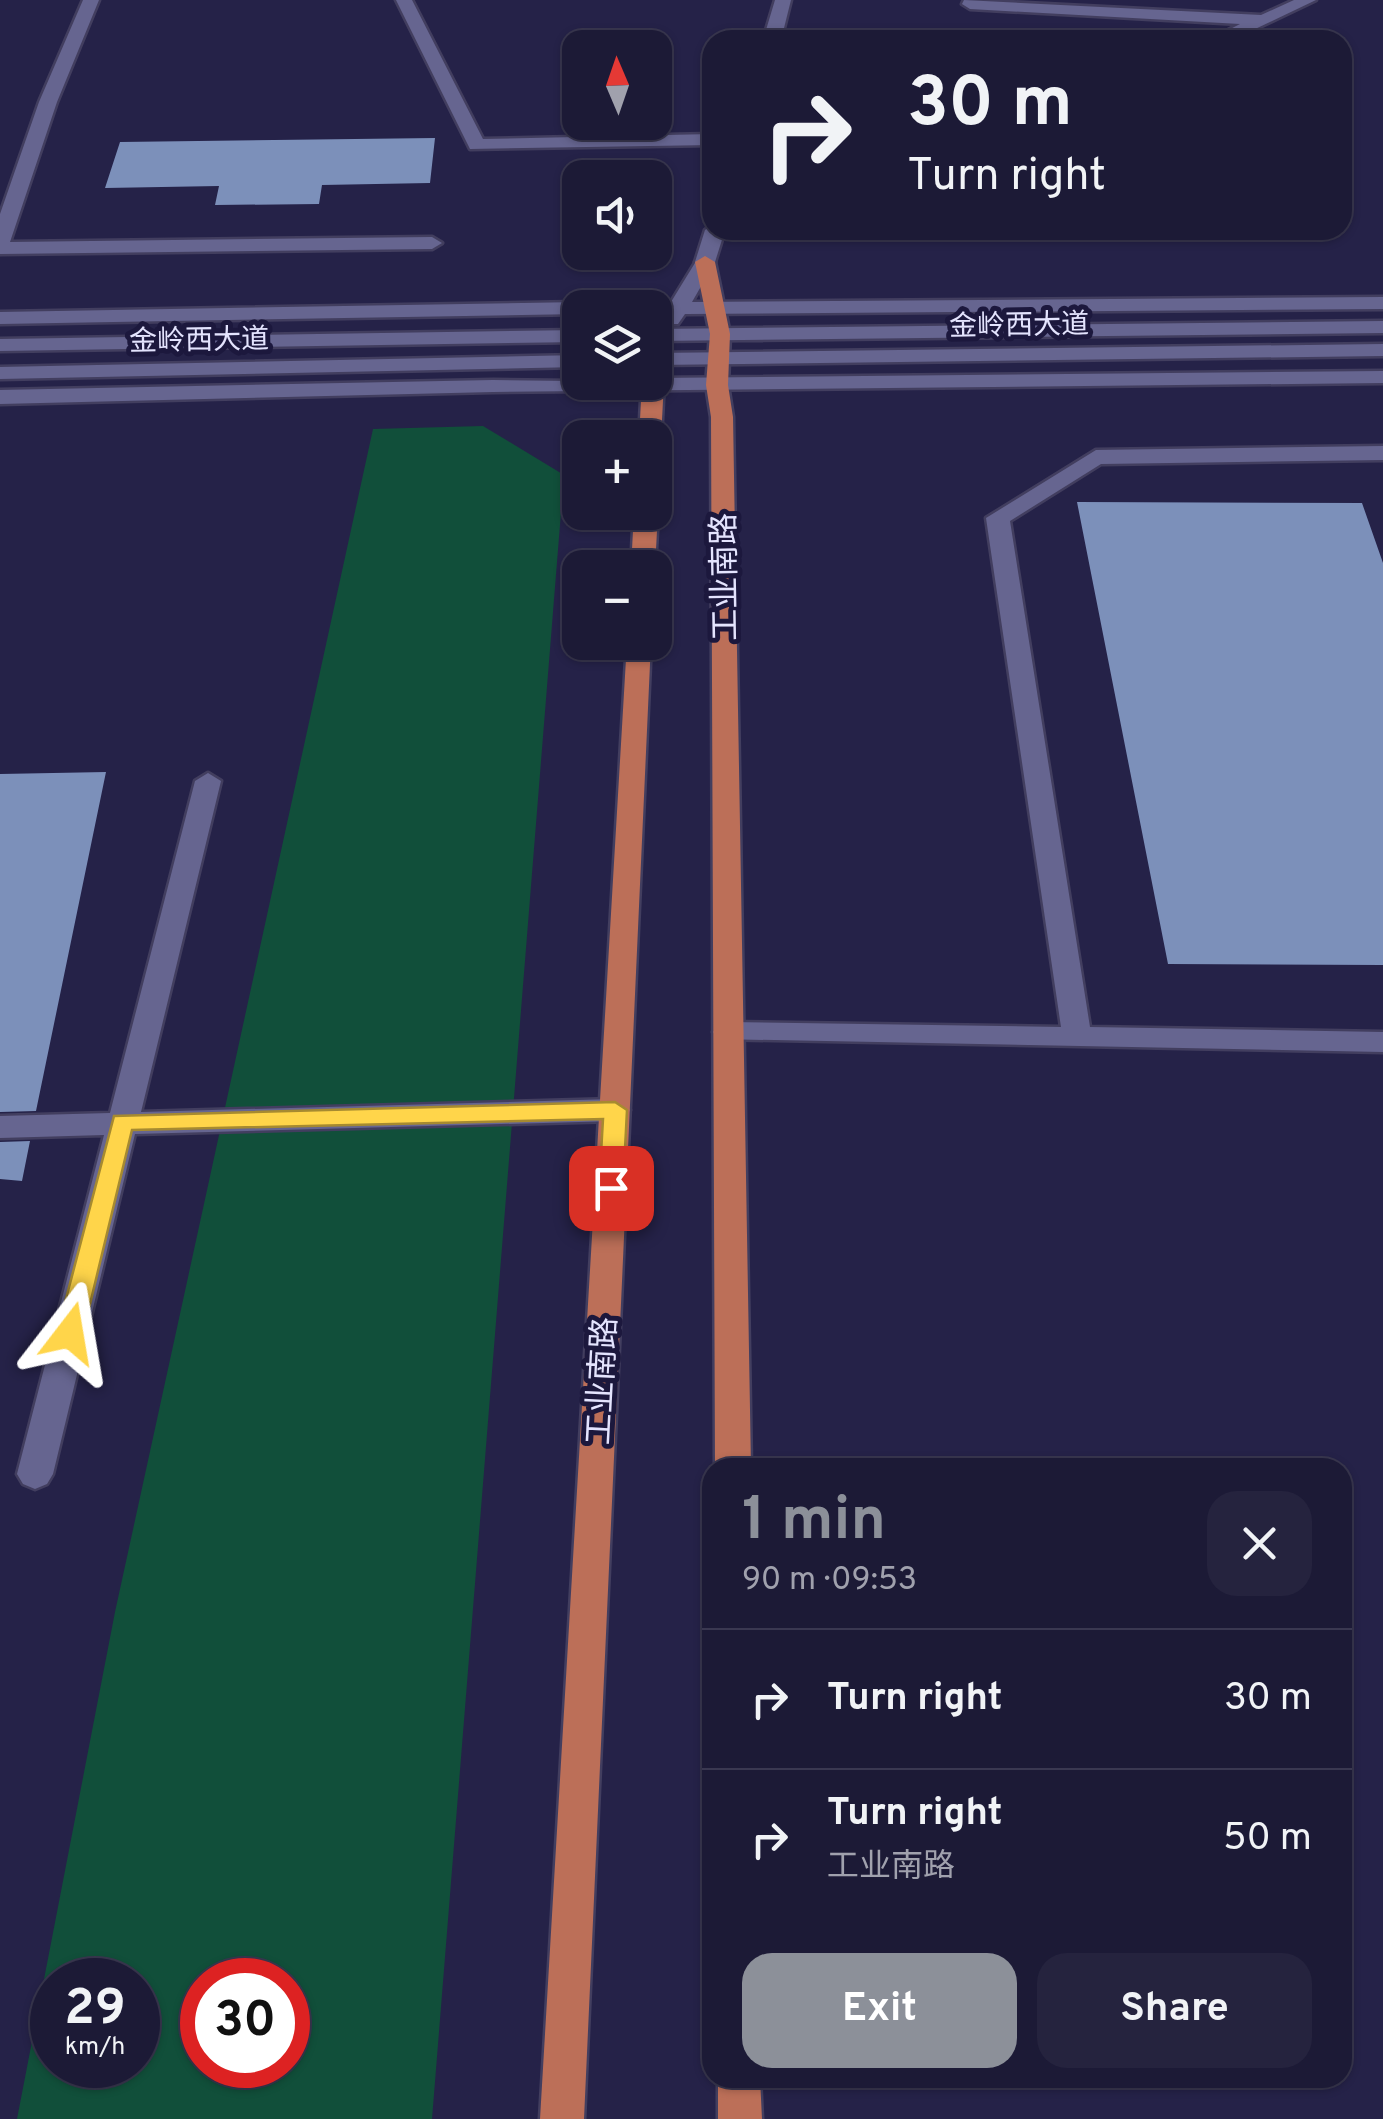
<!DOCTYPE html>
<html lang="en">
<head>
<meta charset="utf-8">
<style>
  :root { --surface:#1c1a36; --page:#25233e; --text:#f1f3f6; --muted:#a0a1ad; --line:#3a3851; --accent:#8c9099 }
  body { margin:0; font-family:Overpass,"Noto Sans SC",sans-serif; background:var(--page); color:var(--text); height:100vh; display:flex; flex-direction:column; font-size:38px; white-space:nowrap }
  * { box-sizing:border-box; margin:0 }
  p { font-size:32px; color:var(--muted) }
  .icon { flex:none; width:55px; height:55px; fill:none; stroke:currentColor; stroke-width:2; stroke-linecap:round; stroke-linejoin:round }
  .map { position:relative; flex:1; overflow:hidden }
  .side { position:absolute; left:702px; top:1458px; width:650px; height:630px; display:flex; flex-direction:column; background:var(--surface); border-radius:30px; box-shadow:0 2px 8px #0004,0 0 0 2px var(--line) }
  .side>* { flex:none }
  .top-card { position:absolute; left:702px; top:30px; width:650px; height:210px; border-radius:30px; box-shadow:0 2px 8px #0004,0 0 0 2px var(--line); background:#1c1a36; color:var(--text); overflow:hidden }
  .needle { width:65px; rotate:358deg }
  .tools { position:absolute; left:562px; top:30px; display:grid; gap:20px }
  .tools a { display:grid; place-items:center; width:110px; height:110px; border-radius:20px; background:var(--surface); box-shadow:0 2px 8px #0004,0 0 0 2px var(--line); font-size:50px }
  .speed { position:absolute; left:30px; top:1958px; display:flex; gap:20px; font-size:50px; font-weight:700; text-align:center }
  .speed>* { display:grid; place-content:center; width:130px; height:130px; border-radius:50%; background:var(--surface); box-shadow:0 2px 8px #0004,0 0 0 2px var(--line); line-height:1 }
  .speed small { font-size:25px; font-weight:400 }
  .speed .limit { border:15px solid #d22; background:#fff; color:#111 }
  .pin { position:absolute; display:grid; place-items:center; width:85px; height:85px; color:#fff; margin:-42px; border-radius:20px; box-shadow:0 5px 15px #0006 }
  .me { position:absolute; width:110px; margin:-55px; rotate:14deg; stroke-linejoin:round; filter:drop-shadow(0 0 8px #0008) }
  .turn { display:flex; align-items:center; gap:35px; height:210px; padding:0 40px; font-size:45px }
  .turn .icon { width:130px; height:130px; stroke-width:2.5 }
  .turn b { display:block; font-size:70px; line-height:85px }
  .round { display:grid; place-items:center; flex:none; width:105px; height:105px; border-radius:30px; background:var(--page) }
  .headline { display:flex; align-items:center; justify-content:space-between; height:170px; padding:0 40px }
  h1 { font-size:60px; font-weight:700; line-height:75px; color:var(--accent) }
  .cta { display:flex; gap:20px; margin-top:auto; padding:20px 40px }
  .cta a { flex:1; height:115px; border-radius:30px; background:var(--accent); color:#fff; font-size:40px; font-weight:700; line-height:115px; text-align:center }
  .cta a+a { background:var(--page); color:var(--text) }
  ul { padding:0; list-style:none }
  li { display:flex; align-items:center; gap:30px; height:140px; padding:0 40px; border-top:2px solid var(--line) }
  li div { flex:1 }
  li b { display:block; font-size:38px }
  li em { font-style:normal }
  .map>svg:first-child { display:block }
</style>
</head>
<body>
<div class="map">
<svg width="1383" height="2119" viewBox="0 0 1383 2119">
  <rect width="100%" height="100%" fill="#252248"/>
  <!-- green -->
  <path fill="#114f3a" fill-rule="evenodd" d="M 483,426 L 564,475 L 432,2119 L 17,2119 L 115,1612 L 373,429 ZM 52,1980 L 138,1980 L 138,2065 L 52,2065 ZM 202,1980 L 288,1980 L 288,2065 L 202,2065 Z"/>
  <!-- building -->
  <path fill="#7c90ba" d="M 435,138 L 430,183 L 322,185 L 319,204 L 215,205 L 219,186 L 105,188 L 120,142 Z
    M 1077,502 L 1362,503 L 1383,563 L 1383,965 L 1168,964 Z
    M 106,772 L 36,1111 L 0,1112 L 0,774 Z
    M 30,1141 L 22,1181 L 0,1179 L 0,1142 Z"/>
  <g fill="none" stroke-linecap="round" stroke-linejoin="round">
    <defs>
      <path id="service" d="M 1383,446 L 1383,460 L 1101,464 L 1010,521 L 1090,1027 L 1383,1032 L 1383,1052 L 718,1039 L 713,1032 L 718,1025 L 728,1022 L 1061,1027 L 986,518 L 1096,450 Z"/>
      <path id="minor" d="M 83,0 L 99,0 L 57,102 L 10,242 L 432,237 L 442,243 L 432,249 L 0,254 L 0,214 L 39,102 Z
        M 396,0 L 412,0 L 483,139 L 712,134 L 712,145 L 470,149 Z
        M 964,0 L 1261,15 L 1294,0 L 1316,0 L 1232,40 L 1209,40 L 1240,24 L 970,9 L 962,4 Z
        M 208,773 L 221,781 L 141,1112 L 615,1099 L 626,1102 L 630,1110 L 626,1118 L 615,1121 L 135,1134 L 53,1474 L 47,1484 L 35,1489 L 23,1484 L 17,1474 L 104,1135 L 0,1138 L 0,1116 L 110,1113 L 195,781 Z"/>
      <path id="tertiary" d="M 705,256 L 715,262 L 692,302 L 1383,297 L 1383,309 L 685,314 L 678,324 L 664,324 L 661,320 L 664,314 L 655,314 L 655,308 L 645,308 L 655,302 L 671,302 L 698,258 Z
        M 580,302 L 590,308 L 580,308 L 580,314 L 0,324 L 0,312 Z
        M 1383,371 L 1383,383 L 493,392 L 0,404 L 0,390 L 493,380 L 655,382 L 655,378 Z"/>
      <path id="secondary" d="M 775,0 L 791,0 L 781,40 L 763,40 Z
        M 712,225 L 712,230 L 725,230 L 715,262 L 712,266 L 698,266 L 695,262 L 705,230 Z
        M 1383,321 L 1383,333 L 655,341 L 655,329 Z
        M 580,330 L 580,342 L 0,351 L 0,339 Z
        M 1383,344 L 1383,356 L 655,365 L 655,353 Z
        M 580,355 L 580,367 L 0,379 L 0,367 Z"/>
      <path id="primary" d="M 705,256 L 715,262 L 730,334 L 728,385 L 733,417 L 751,1468 L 715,1468 L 711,417 L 706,385 L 710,334 L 695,262 Z
        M 662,329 L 672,335 L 666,371 L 658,377 L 664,382 L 661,438 L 655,443 L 655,438 L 639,438 L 642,382 L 655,382 L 655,330 Z
        M 655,508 L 658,512 L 655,568 L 631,568 L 634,512 L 655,512 Z
        M 627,642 L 651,642 L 584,2119 L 540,2119 Z
        M 718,2078 L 760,2078 L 762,2119 L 718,2119 Z"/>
    </defs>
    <!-- service casing -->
    <use href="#service" stroke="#423e5f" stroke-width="5"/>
    <!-- minor casing -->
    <use href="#minor" stroke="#423e5f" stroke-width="5"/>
    <!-- tertiary casing -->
    <use href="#tertiary" stroke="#423e5f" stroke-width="5"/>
    <!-- secondary casing -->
    <use href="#secondary" stroke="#423e5f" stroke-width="5"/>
    <!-- primary casing -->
    <use href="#primary" stroke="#423e5f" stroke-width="5"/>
    <!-- service -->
    <use href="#service" fill="#666590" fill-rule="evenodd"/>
    <!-- minor -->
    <use href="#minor" fill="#666590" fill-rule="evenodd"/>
    <!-- tertiary -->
    <use href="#tertiary" fill="#666590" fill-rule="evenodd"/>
    <!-- secondary -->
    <use href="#secondary" fill="#666590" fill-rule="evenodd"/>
    <!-- primary -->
    <use href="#primary" fill="#bc6f58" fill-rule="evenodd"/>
  </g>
  <!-- route -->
  <path fill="#ffd54a" stroke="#a68a30" stroke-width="2.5" d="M 615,1102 L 627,1110 L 623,1188 L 611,1196 L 599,1188 L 603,1119 L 132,1130 L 83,1333 L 79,1340 L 61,1340 L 57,1333 L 114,1116 Z"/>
  <g text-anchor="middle" stroke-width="10" stroke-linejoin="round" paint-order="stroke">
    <!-- far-street labels -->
    <g font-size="28" fill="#e4e4fe" stroke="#1c183d">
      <text transform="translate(1019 324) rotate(-1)" y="10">金岭西大道</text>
      <text transform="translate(199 339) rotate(-1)" y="10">金岭西大道</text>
    </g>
    <!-- street labels -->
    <g font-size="32" fill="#e4e4fe" stroke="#1c183d">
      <text transform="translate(724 577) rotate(-91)" y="11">工业南路</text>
      <text transform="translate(601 1381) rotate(-87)" y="11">工业南路</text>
    </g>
  </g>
</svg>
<div class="tools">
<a><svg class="needle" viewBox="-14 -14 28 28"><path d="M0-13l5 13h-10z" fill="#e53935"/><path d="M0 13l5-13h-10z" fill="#a0a1ad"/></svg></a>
<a><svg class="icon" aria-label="sound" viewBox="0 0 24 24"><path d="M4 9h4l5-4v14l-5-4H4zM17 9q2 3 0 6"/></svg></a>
<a><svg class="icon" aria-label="layers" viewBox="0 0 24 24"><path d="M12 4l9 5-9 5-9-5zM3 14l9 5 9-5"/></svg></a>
<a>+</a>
<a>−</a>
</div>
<div class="speed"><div>29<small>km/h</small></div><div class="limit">30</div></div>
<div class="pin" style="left:611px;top:1188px;background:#d93025"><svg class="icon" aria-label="arrive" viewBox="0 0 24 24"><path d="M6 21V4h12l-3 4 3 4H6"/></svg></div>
<svg class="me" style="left:70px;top:1333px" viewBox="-20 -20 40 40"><path d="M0-17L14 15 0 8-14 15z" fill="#ffd54a" stroke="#fff" stroke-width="4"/></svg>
<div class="top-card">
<div class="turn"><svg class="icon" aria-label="right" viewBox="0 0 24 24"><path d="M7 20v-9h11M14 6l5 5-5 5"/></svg><div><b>30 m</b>Turn right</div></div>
</div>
<section class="side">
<div class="headline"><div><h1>1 min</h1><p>90 m · 09:53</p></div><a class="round"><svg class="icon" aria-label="close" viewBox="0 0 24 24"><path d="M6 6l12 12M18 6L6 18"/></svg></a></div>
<ul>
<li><svg class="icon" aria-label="right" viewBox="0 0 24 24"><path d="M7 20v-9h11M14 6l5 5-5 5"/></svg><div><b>Turn right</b></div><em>30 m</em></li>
<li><svg class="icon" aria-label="right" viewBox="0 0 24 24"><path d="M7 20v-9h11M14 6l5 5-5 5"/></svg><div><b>Turn right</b><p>工业南路</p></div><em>50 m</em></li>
</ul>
<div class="cta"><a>Exit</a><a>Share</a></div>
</section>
</div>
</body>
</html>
